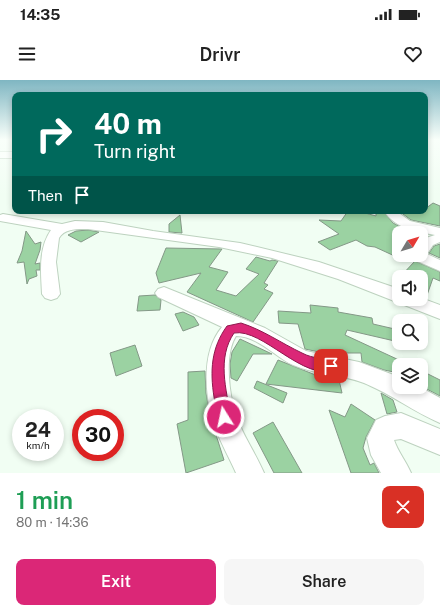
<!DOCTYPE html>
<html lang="en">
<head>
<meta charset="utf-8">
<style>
  :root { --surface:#fff; --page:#f6f6f6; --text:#222; --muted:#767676; --accent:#db2777 }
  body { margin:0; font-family:"Public Sans",sans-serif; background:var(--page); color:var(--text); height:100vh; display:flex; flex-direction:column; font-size:15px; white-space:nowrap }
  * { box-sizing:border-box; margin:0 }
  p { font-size:13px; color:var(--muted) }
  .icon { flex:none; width:22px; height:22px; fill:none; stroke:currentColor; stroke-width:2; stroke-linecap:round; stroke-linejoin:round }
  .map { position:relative; height:393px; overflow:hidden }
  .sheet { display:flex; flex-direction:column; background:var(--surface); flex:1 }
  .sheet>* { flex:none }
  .banner { position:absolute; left:12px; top:12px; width:416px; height:122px; border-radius:8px; box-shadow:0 2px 6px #0003; background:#00695c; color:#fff; overflow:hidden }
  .needle { width:26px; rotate:52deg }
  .tools { position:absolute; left:392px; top:146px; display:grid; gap:8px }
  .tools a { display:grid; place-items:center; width:36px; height:36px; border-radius:8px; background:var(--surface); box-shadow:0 2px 6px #0003; font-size:20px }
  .speed { position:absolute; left:12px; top:329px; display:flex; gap:8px; font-size:20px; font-weight:700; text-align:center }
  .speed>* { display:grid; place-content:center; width:52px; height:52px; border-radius:50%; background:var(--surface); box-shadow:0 2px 6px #0003; line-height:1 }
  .speed small { font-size:10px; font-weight:400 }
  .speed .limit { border:6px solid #d22; background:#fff; color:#111 }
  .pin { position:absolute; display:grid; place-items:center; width:34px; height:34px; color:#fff; margin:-17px; border-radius:8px; box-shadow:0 2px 6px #0006 }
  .me { position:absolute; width:44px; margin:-22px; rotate:350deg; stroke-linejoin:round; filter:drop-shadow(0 0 3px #0008) }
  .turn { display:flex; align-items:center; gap:14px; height:84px; padding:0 16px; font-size:18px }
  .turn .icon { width:52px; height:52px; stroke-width:2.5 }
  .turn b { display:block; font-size:28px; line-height:34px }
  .then { display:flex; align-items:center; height:38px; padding:0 16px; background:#0003; gap:8px; font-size:15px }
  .round { display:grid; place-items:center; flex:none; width:42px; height:42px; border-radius:8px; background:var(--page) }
  .overview { display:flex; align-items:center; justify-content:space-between; height:68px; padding:0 16px }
  h1 { font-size:24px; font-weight:600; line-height:30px; color:#1e9e55 }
  .primary-button { display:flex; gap:8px; margin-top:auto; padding:8px 16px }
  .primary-button a { flex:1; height:46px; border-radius:8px; background:var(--accent); color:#fff; font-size:16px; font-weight:600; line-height:46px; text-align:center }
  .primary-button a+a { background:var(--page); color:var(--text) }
  .status { display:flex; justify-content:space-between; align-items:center; height:28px; padding:0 20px; background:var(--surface); direction:ltr }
  .status svg { height:11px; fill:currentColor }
  header { display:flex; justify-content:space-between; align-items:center; height:52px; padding:0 16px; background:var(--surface); font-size:18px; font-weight:600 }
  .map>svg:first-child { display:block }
</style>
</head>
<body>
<div class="status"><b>14:35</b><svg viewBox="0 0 49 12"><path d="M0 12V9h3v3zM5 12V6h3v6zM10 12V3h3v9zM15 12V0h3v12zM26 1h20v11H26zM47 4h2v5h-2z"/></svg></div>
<header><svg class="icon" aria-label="menu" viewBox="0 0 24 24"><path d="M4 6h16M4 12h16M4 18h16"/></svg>Drivr<svg class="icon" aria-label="heart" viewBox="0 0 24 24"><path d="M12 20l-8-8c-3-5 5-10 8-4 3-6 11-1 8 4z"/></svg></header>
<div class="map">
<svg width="440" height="393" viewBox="0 0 440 393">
  <rect width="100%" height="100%" fill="#f1fef3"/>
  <!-- building -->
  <path fill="#9bd2a2" stroke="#849887" d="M 433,123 L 440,126 L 440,146 L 411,140 L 399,131 L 425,131 L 425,129 Z
    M 348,131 L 358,131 L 376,136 L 376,131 L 383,131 L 393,143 L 406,150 L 418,153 L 399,153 L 399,178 L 375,167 L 367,166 L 356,160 L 330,170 L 318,162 L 339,154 L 319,140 L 341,141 Z
    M 180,135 L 182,153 L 169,152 L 169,144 Z
    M 88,150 L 99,152 L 81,162 L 68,155 L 76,151 Z
    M 26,151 L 35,164 L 41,162 L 40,170 L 35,184 L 40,183 L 40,190 L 36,190 L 37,196 L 29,199 L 27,204 L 24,182 L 17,183 L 22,171 Z
    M 440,164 L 440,178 L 429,173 L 434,166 Z
    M 166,168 L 222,169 L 209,187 L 228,192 L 216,210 L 236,216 L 259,194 L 246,189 L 256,177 L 270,181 L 272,180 L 278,181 L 264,203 L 268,205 L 264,209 L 273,213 L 253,242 L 187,212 L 201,193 L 159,203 L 156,193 Z
    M 415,181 L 440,192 L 440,201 L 433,198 L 426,218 L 421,217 L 421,197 L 400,197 Z
    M 155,215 L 161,220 L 160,230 L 137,231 L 139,216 Z
    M 310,225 L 338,228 L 338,232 L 372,238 L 373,244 L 399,250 L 399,262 L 347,250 L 345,255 L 399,280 L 399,293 L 384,290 L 362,282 L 361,273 L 324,273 L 305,269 L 298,244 L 279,243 L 278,231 L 311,233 Z
    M 183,232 L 194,237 L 199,245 L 183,251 L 175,234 Z
    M 240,259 L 272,274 L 253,274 L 237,301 L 231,298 L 230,284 L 232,272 Z
    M 135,265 L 142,286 L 116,296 L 110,273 Z
    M 278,280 L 323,298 L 339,300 L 342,313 L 266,304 Z
    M 205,291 L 206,313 L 210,336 L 224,380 L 186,393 L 177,344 L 188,340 L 188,292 Z
    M 424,292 L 440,300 L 440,316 L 421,306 Z
    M 257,301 L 287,313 L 283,323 L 254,308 Z
    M 381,313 L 393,320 L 397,332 L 387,334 Z
    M 351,324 L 375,340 L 366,357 L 363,368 L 370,385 L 374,383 L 379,393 L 351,393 L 329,330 L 345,337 Z
    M 273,342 L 302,393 L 274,393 L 253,353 Z"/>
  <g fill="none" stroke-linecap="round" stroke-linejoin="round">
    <defs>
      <path id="minor" d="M 0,72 L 15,72 L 15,78 L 0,78 Z
        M 384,131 L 396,131 L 410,141 L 440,148 L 440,162 L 433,165 L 427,174 L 440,180 L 440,191 L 417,181 L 413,175 L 421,175 L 421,161 L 426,158 L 435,155 C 415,151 396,149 384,131 Z
        M 3,134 L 62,144 L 75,141 L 103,142 L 153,151 L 240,163 L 319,182 L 399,209 L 399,219 L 421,219 L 421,218 L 440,225 L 440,239 L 338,199 L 272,178 L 219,167 L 88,149 C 78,149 65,148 59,158 L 56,182 L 60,214 L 57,218 L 51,220 L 45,218 L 42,214 C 41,192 38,169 51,150 L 0,141 L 0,135 Z
        M 164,207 L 265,248 L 306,271 L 359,282 L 399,297 L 399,307 L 420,307 L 440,318 L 440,343 C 414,332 391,314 364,303 C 341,294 316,295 293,285 C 275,277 258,256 236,256 C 224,274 229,315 236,335 C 242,354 256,374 264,393 L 236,393 C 229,377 215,352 211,336 C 205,307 202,271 222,247 L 158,217 L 155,213 L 158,209 Z
        M 401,333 L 440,349 L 440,375 L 401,359 L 394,360 C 398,372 406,381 411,393 L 381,393 L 371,375 L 367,358 L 376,340 L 385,336 Z"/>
    </defs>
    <!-- minor casing -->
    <use href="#minor" stroke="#bdd2bf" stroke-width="2"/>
    <!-- minor -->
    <use href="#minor" fill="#fff" fill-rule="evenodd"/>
  </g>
  <!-- sky -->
  <linearGradient id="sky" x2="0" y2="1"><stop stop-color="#7fb6c2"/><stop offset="0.52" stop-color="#f9fffa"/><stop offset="1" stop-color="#f9fffa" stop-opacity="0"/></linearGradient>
  <rect width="440" height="115" fill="url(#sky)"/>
  <!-- route -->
  <path fill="#db2777" stroke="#8e194d" d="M 241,243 C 263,250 281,263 302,273 C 313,279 325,278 336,282 L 337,286 L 336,290 C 303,302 263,248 234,253 C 217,278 226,309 231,337 L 229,342 L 224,344 L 219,342 C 216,334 216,326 214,317 C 210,291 211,268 227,246 Z"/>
</svg>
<div class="tools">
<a><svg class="needle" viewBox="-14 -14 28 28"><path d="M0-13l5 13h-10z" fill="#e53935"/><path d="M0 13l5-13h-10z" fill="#767676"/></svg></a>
<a><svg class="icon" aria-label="sound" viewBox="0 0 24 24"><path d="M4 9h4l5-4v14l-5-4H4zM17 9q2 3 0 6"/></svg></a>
<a><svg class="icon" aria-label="search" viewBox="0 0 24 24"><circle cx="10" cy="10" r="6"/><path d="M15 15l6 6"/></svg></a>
<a><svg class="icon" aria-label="layers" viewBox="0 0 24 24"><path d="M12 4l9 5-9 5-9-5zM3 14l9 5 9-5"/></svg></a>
</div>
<div class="speed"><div>24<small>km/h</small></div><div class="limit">30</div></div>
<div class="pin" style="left:331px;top:286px;background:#d93025"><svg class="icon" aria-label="arrive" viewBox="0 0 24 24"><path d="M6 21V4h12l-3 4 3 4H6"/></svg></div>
<svg class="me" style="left:224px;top:337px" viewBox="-20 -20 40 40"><circle r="17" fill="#db2777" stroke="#fff" stroke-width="3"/><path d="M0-11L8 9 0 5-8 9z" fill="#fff"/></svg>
<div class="banner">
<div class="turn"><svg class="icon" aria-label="right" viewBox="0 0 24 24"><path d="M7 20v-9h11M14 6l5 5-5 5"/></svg><div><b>40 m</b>Turn right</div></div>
<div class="then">Then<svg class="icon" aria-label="arrive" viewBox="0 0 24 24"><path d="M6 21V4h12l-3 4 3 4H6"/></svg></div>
</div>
</div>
<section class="sheet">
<div class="overview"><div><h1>1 min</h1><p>80 m · 14:36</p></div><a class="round" style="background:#d93025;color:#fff"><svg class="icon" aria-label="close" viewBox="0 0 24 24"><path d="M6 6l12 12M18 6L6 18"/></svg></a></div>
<div class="primary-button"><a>Exit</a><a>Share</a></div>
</section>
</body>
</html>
